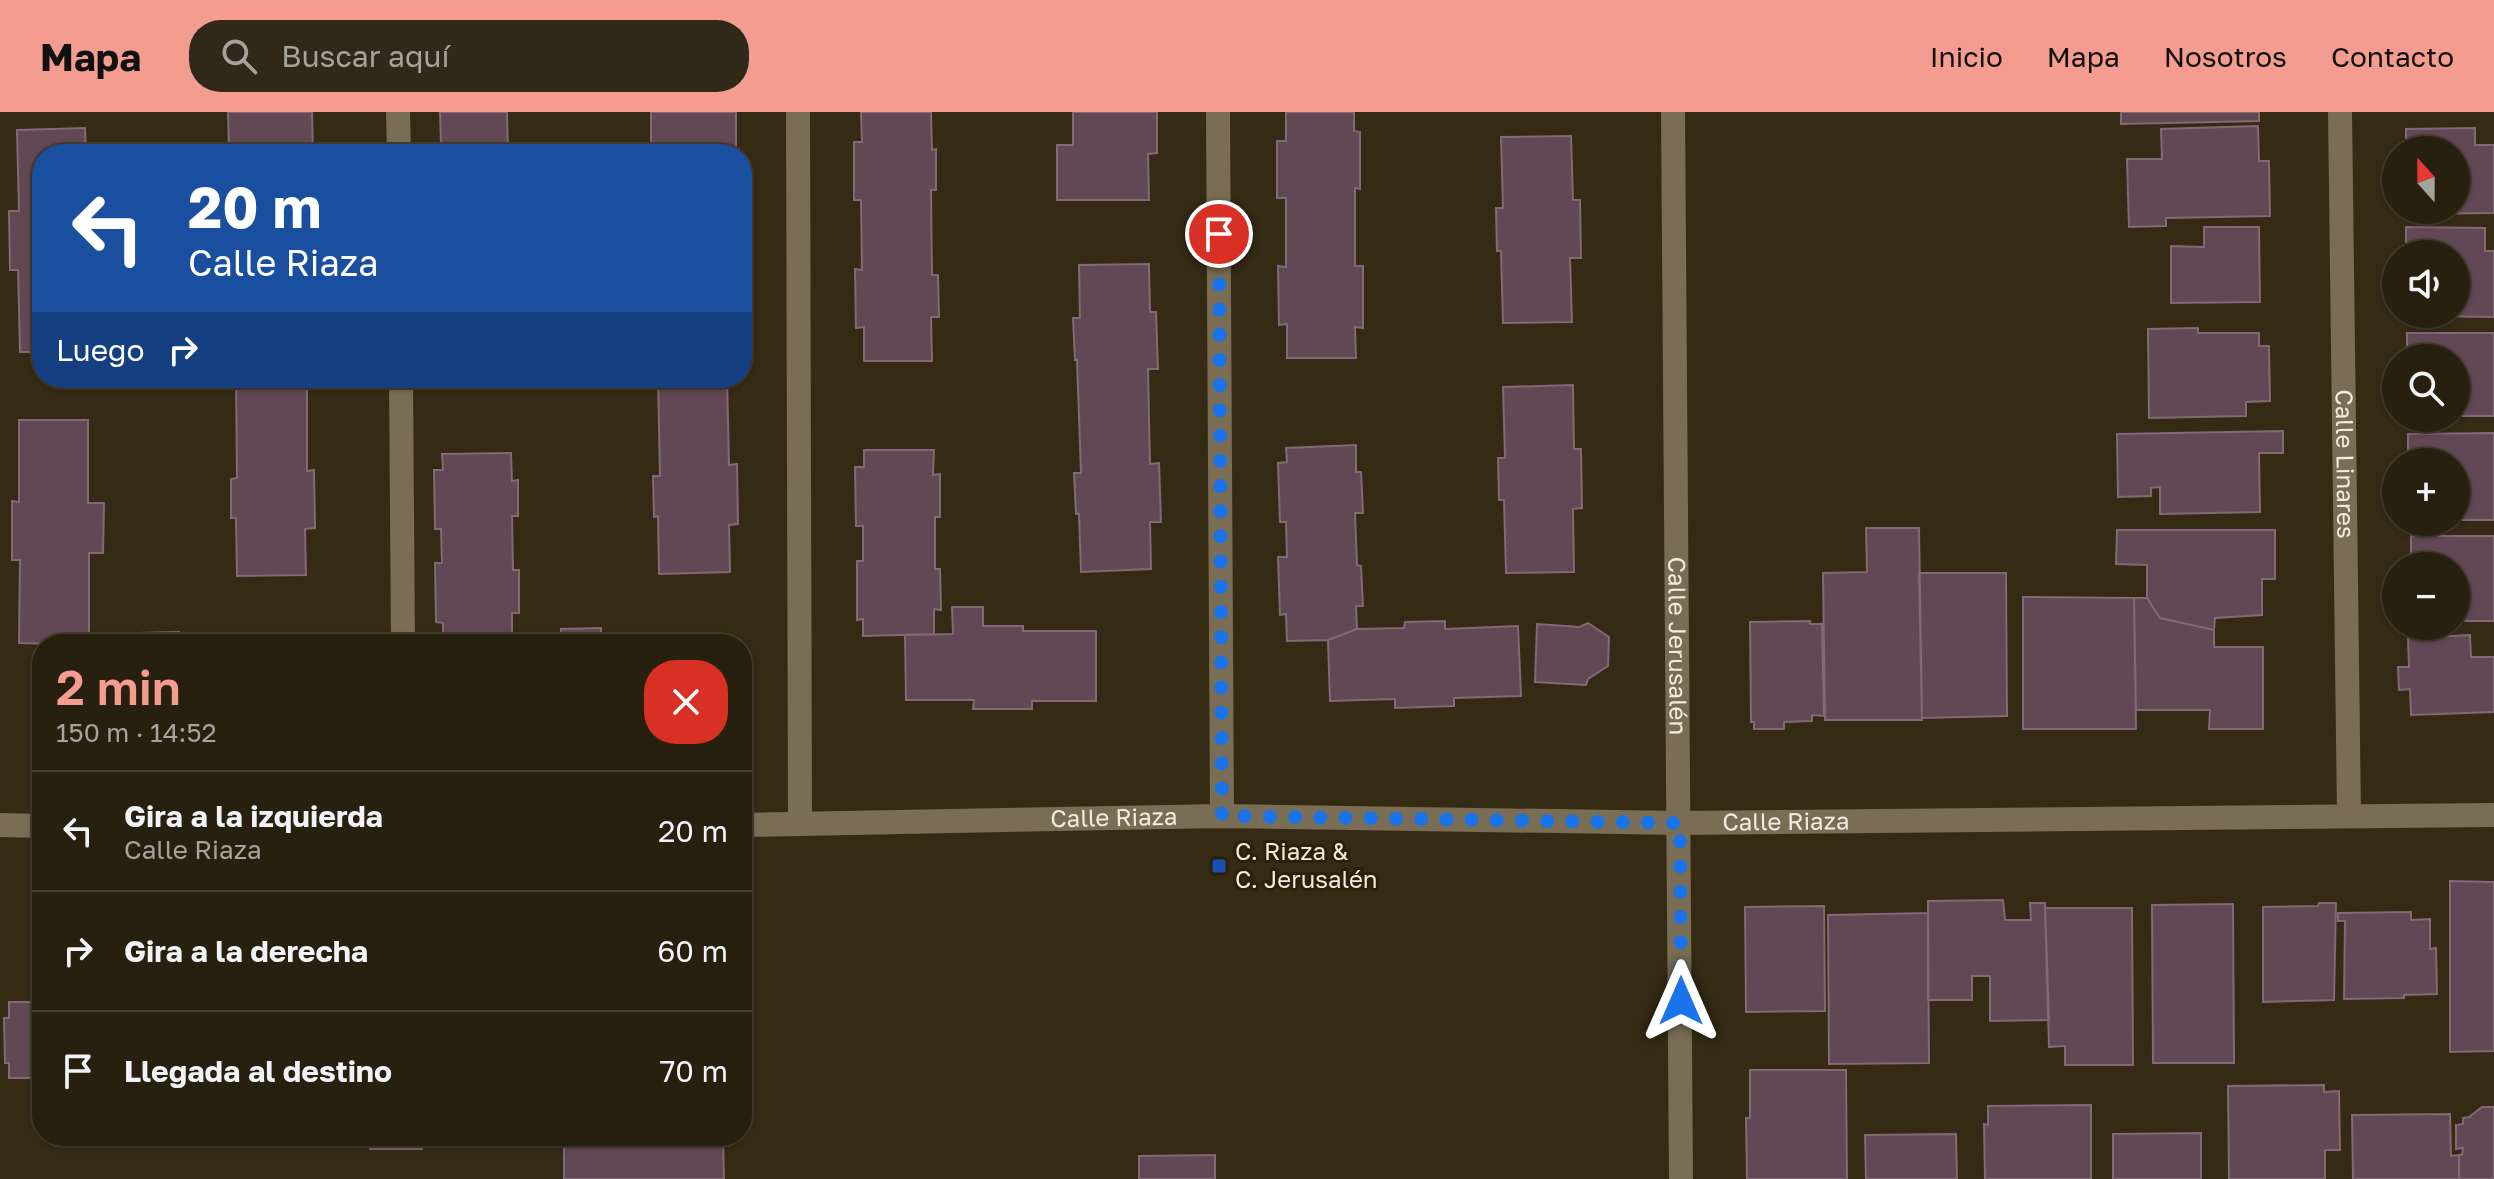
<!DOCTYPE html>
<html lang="es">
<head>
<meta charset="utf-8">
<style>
  :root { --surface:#28200f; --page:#302818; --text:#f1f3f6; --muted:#a5a39e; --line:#443e2f; --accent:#f59c90 }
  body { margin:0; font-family:"Golos Text",sans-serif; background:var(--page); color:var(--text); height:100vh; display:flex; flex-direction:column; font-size:30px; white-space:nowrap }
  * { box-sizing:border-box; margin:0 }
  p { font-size:26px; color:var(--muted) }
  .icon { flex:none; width:44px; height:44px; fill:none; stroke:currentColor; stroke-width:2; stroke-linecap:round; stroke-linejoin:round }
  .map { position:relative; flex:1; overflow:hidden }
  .drawer { position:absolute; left:32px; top:522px; width:720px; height:512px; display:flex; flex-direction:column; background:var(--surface); border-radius:32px; box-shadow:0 2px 6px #0004,0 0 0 2px var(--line) }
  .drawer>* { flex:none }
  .top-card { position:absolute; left:32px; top:32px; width:720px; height:244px; border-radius:32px; box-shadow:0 2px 6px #0004,0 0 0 2px var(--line); background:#1a4fa0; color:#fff; overflow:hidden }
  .needle { width:52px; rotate:339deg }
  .fabs { position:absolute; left:2382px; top:24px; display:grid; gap:16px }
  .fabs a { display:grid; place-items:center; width:88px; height:88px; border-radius:50%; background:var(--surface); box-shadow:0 2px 6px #0004,0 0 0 2px var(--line); font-size:40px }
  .pin { position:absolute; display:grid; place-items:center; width:68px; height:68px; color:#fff; margin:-34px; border:4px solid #fff; border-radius:50%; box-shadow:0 2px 8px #0007 }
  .me { position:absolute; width:88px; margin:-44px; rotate:0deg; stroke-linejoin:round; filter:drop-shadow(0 0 6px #0008) }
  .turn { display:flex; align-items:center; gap:28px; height:168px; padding:0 24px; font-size:36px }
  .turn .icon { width:104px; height:104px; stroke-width:2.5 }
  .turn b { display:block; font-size:56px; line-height:68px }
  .then { display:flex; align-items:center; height:76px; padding:0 24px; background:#0003; gap:16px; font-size:30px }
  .round { display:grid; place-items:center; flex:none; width:84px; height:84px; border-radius:32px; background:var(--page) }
  .headline { display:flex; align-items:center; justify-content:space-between; height:136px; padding:0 24px }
  h1 { font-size:48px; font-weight:600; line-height:60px; color:var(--accent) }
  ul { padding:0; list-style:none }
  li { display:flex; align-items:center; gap:24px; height:120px; padding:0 24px; border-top:2px solid var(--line) }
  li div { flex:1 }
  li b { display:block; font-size:30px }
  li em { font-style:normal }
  header { display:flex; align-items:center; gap:48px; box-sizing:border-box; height:112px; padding:0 40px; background:var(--accent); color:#111 }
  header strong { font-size:38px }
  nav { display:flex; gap:44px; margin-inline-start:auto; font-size:28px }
  .search { width:560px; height:72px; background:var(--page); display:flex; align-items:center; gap:20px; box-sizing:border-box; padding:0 28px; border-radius:32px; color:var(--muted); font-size:30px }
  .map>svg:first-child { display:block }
</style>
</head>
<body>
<header>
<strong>Mapa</strong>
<div class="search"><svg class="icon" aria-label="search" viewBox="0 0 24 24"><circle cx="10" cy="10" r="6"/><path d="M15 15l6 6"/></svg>Buscar aquí</div>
<nav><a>Inicio</a><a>Mapa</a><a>Nosotros</a><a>Contacto</a></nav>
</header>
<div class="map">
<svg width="2494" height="1067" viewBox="0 0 2494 1067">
  <rect width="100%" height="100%" fill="#352a14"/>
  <!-- building -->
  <path fill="#614854" stroke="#836875" stroke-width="2" d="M 228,0 L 312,0 L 313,42 L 235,42 L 235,39 L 229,39 Z
    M 440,0 L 507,0 L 508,41 L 517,42 L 432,42 L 432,33 L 441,33 Z
    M 651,0 L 736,0 L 736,42 L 657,42 L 657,36 L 651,37 Z
    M 861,0 L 931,0 L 932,38 L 936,37 L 936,78 L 931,78 L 932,163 L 938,163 L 939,205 L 931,205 L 932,249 L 864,249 L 864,215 L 856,216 L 855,157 L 862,158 L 861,88 L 854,88 L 854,30 L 862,30 Z
    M 1073,0 L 1157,0 L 1157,41 L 1148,42 L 1149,88 L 1057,88 L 1057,33 L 1073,33 Z
    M 1286,0 L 1354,0 L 1354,19 L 1360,20 L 1360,77 L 1355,76 L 1355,154 L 1363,154 L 1363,216 L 1355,215 L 1356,246 L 1287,246 L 1287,212 L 1279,213 L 1278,154 L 1286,155 L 1286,86 L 1277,86 L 1277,29 L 1286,29 Z
    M 2121,0 L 2259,0 L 2259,9 L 2121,12 Z
    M 2258,14 L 2259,49 L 2269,49 L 2270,104 L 2166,106 L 2166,114 L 2129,115 L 2127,47 L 2162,47 L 2161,17 Z
    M 85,16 L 86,42 L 42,42 L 42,240 L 20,240 L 18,158 L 10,158 L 9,99 L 19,99 L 17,18 Z
    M 2475,16 L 2475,33 L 2494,33 L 2494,101 L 2406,102 L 2406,98 L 2456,98 L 2456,38 L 2406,38 L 2406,17 Z
    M 1571,24 L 1573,88 L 1580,88 L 1581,146 L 1570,146 L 1572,210 L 1503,211 L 1501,139 L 1497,139 L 1496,96 L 1503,96 L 1501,25 Z
    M 2204,115 L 2259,115 L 2260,190 L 2171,191 L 2171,134 L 2204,135 Z
    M 2406,115 L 2485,116 L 2485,139 L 2494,139 L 2494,205 L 2417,204 L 2456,202 L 2456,142 L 2406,142 Z
    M 1149,152 L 1150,200 L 1156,200 L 1158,257 L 1148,257 L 1150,352 L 1159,351 L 1161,410 L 1150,410 L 1151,457 L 1081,460 L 1079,402 L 1076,402 L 1074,361 L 1081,361 L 1077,248 L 1075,248 L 1073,206 L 1080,206 L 1079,153 Z
    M 2198,216 L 2198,221 L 2259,221 L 2259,234 L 2269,234 L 2270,289 L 2246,290 L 2246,304 L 2149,306 L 2148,217 Z
    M 2407,221 L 2494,221 L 2494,304 L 2456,304 L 2456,246 L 2407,246 Z
    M 236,266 L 307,266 L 307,359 L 314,358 L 315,416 L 305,417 L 306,463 L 237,464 L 236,406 L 231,406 L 231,367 L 237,366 Z
    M 658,266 L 727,266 L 729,353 L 737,352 L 738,412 L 729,413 L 730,460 L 659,462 L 658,404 L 654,405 L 653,364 L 660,364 Z
    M 1573,273 L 1574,337 L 1581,337 L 1582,396 L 1573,397 L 1574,460 L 1506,461 L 1504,388 L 1499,388 L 1498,346 L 1505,346 L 1503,275 Z
    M 19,308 L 88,308 L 88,391 L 104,391 L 103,441 L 89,441 L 89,526 L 65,532 L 19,531 L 20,448 L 12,448 L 12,389 L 19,390 Z
    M 2283,319 L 2283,341 L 2259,341 L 2260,400 L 2160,402 L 2160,375 L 2151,376 L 2151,384 L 2118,385 L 2117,322 Z
    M 2494,321 L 2494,408 L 2456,408 L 2456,350 L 2408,350 L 2408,322 Z
    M 1356,333 L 1356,360 L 1361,360 L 1363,401 L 1355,401 L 1357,453 L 1361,454 L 1363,494 L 1356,494 L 1357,517 L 1328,528 L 1287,529 L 1286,502 L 1280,503 L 1278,445 L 1287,445 L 1286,410 L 1280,410 L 1278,351 L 1287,350 L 1286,336 Z
    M 864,338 L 934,338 L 933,363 L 940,362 L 940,405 L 935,405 L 935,457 L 940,457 L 941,498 L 934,497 L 934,522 L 863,524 L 863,507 L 857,508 L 857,449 L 863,449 L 863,414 L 856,414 L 855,355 L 864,355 Z
    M 511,341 L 512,369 L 518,368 L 518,404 L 512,404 L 513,458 L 519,458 L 519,501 L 512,501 L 512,525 L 443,527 L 443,511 L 436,510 L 435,451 L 442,451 L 441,417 L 435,417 L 434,358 L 443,358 L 442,342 Z
    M 1866,416 L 1919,416 L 1922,608 L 1825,608 L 1823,461 L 1867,460 Z
    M 2117,418 L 2275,418 L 2275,467 L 2262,467 L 2262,503 L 2215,506 L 2214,518 L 2160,506 L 2147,486 L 2147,453 L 2116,452 Z
    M 2411,424 L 2494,424 L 2494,509 L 2456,509 L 2456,454 L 2411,454 Z
    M 1919,461 L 2006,461 L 2007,604 L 1922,606 Z
    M 2023,485 L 2134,486 L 2136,617 L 2023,617 Z
    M 2134,486 L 2147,486 L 2160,506 L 2214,518 L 2214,535 L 2263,535 L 2263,617 L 2209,617 L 2210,598 L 2136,598 Z
    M 952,495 L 983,495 L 983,514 L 1023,514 L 1023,519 L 1096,519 L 1096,589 L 1032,589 L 1032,597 L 973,597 L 974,588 L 906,588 L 905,523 L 953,522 Z
    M 1445,509 L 1445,517 L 1518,514 L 1521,584 L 1454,586 L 1454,594 L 1395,596 L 1395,587 L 1330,589 L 1328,528 L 1357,517 L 1404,516 L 1405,510 Z
    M 1810,509 L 1810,512 L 1822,512 L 1824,604 L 1812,603 L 1812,609 L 1784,610 L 1784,617 L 1754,617 L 1754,610 L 1751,610 L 1750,510 Z
    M 1588,511 L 1609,525 L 1608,554 L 1588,567 L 1586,573 L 1535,570 L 1537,512 L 1580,515 Z
    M 601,516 L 601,524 L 674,522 L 674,532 L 486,532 L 485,526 L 561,524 L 561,517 Z
    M 179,520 L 178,525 L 252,525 L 252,532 L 65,532 L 89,526 L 138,526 L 138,521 Z
    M 2470,523 L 2471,545 L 2494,545 L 2494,600 L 2411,603 L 2410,577 L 2399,578 L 2398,555 L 2409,555 L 2408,526 Z
    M 2450,769 L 2494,770 L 2494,939 L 2450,940 Z
    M 2003,788 L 2005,808 L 2031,808 L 2030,791 L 2045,791 L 2049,908 L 1990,909 L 1990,864 L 1972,864 L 1972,888 L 1928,888 L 1928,789 Z
    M 2319,791 L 2336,791 L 2334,888 L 2263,890 L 2263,795 L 2318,794 Z
    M 2233,792 L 2234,951 L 2153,951 L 2152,793 Z
    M 1824,794 L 1825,899 L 1746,900 L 1745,795 Z
    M 2045,796 L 2132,796 L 2133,953 L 2065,953 L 2065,934 L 2049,935 Z
    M 2411,800 L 2411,808 L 2430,807 L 2430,837 L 2436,836 L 2437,882 L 2404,883 L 2404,886 L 2344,887 L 2345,809 L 2338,809 L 2338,801 Z
    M 1928,801 L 1929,951 L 1829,952 L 1828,803 Z
    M 9,890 L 42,890 L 42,966 L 9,966 L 9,951 L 5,951 L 4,906 L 9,906 Z
    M 1750,958 L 1846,958 L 1847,1067 L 1747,1067 L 1746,1006 L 1750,1006 Z
    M 2324,973 L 2324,980 L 2339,979 L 2340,1038 L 2325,1038 L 2325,1067 L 2229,1067 L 2228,974 Z
    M 2091,993 L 2091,1067 L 1985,1067 L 1984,1012 L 1988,1013 L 1988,994 Z
    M 2482,995 L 2494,995 L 2494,1067 L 2459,1067 L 2459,1043 L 2462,1043 L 2463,1036 L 2456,1037 L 2456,1013 L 2463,1012 L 2463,1006 L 2469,1005 Z
    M 2450,1002 L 2451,1044 L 2459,1043 L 2459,1067 L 2353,1067 L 2352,1003 Z
    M 2201,1021 L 2201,1067 L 2113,1067 L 2113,1022 Z
    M 1956,1022 L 1957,1067 L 1866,1067 L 1865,1023 Z
    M 369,1024 L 422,1024 L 422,1037 L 370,1037 Z
    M 564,1024 L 723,1024 L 724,1067 L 564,1067 Z
    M 1215,1043 L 1215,1067 L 1139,1067 L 1139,1044 Z"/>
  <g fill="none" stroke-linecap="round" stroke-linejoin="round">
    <!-- lane -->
    <path stroke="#796d55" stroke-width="24" d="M 398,0 L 399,42
      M 798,0 L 800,711
      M 1218,0 L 1222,704
      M 401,266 L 403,532"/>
    <!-- street -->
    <g stroke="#796d55" stroke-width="24">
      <path id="s1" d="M 1673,0 L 1681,1067"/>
      <path id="s2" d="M 2340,0 L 2349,704"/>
      <path d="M 0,713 L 42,714"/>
      <path id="s3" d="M 742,713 L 1222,704 L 1680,711 L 2494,703"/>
    </g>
  </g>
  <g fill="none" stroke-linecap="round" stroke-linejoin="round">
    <!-- route -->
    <path stroke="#1a73e8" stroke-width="14" stroke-dasharray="0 25.2" d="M 1219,122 L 1222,704 L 1680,711 L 1681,889"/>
  </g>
  <!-- markers -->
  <rect fill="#1a4fb4" stroke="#2b200a" stroke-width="3" x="1211" y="746" width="16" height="16" rx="4"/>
  <g text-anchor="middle" stroke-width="6" stroke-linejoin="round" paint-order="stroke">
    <!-- street labels -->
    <g font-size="24" fill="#f2ecde" stroke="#2b200a">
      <text dy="8" stroke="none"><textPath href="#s2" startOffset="352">Calle Linares</textPath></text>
      <text dy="8" stroke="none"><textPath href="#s1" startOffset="534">Calle Jerusalén</textPath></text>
      <text dy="8" stroke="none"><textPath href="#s3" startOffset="372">Calle Riaza</textPath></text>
      <text dy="8" stroke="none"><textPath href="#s3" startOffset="1044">Calle Riaza</textPath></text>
    </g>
    <!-- poi labels -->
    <g font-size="24" fill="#f2ecde" stroke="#2b200a" text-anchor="start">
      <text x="1235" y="748">C. Riaza &amp;<tspan x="1235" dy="28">C. Jerusalén</tspan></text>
    </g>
  </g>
</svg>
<div class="fabs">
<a><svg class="needle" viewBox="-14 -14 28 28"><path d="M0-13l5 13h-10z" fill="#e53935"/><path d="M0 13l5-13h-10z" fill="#a5a39e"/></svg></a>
<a><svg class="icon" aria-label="sound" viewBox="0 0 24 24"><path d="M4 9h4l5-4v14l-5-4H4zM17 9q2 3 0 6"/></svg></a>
<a><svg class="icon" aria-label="search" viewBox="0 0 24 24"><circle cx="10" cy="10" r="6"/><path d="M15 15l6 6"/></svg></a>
<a>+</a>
<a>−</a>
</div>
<div class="pin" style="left:1219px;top:122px;background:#d93025"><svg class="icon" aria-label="arrive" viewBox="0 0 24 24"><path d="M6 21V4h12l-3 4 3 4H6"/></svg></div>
<svg class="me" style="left:1681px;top:889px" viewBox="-20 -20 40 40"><path d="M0-17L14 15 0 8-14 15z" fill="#1a73e8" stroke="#fff" stroke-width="4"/></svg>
<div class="top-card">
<div class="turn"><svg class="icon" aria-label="left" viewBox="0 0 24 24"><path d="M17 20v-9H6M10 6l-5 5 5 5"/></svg><div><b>20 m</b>Calle Riaza</div></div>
<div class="then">Luego<svg class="icon" aria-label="right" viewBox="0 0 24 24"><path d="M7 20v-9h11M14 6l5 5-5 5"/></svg></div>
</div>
<section class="drawer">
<div class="headline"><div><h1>2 min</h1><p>150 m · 14:52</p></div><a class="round" style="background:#d93025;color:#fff"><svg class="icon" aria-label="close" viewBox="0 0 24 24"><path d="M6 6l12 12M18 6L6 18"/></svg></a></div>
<ul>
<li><svg class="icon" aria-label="left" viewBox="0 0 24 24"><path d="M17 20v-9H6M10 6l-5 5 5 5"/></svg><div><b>Gira a la izquierda</b><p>Calle Riaza</p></div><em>20 m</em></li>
<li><svg class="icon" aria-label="right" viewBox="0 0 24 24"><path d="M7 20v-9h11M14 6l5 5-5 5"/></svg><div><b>Gira a la derecha</b></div><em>60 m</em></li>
<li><svg class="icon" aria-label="arrive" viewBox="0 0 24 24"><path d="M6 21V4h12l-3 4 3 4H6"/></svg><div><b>Llegada al destino</b></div><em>70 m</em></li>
</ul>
</section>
</div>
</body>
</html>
